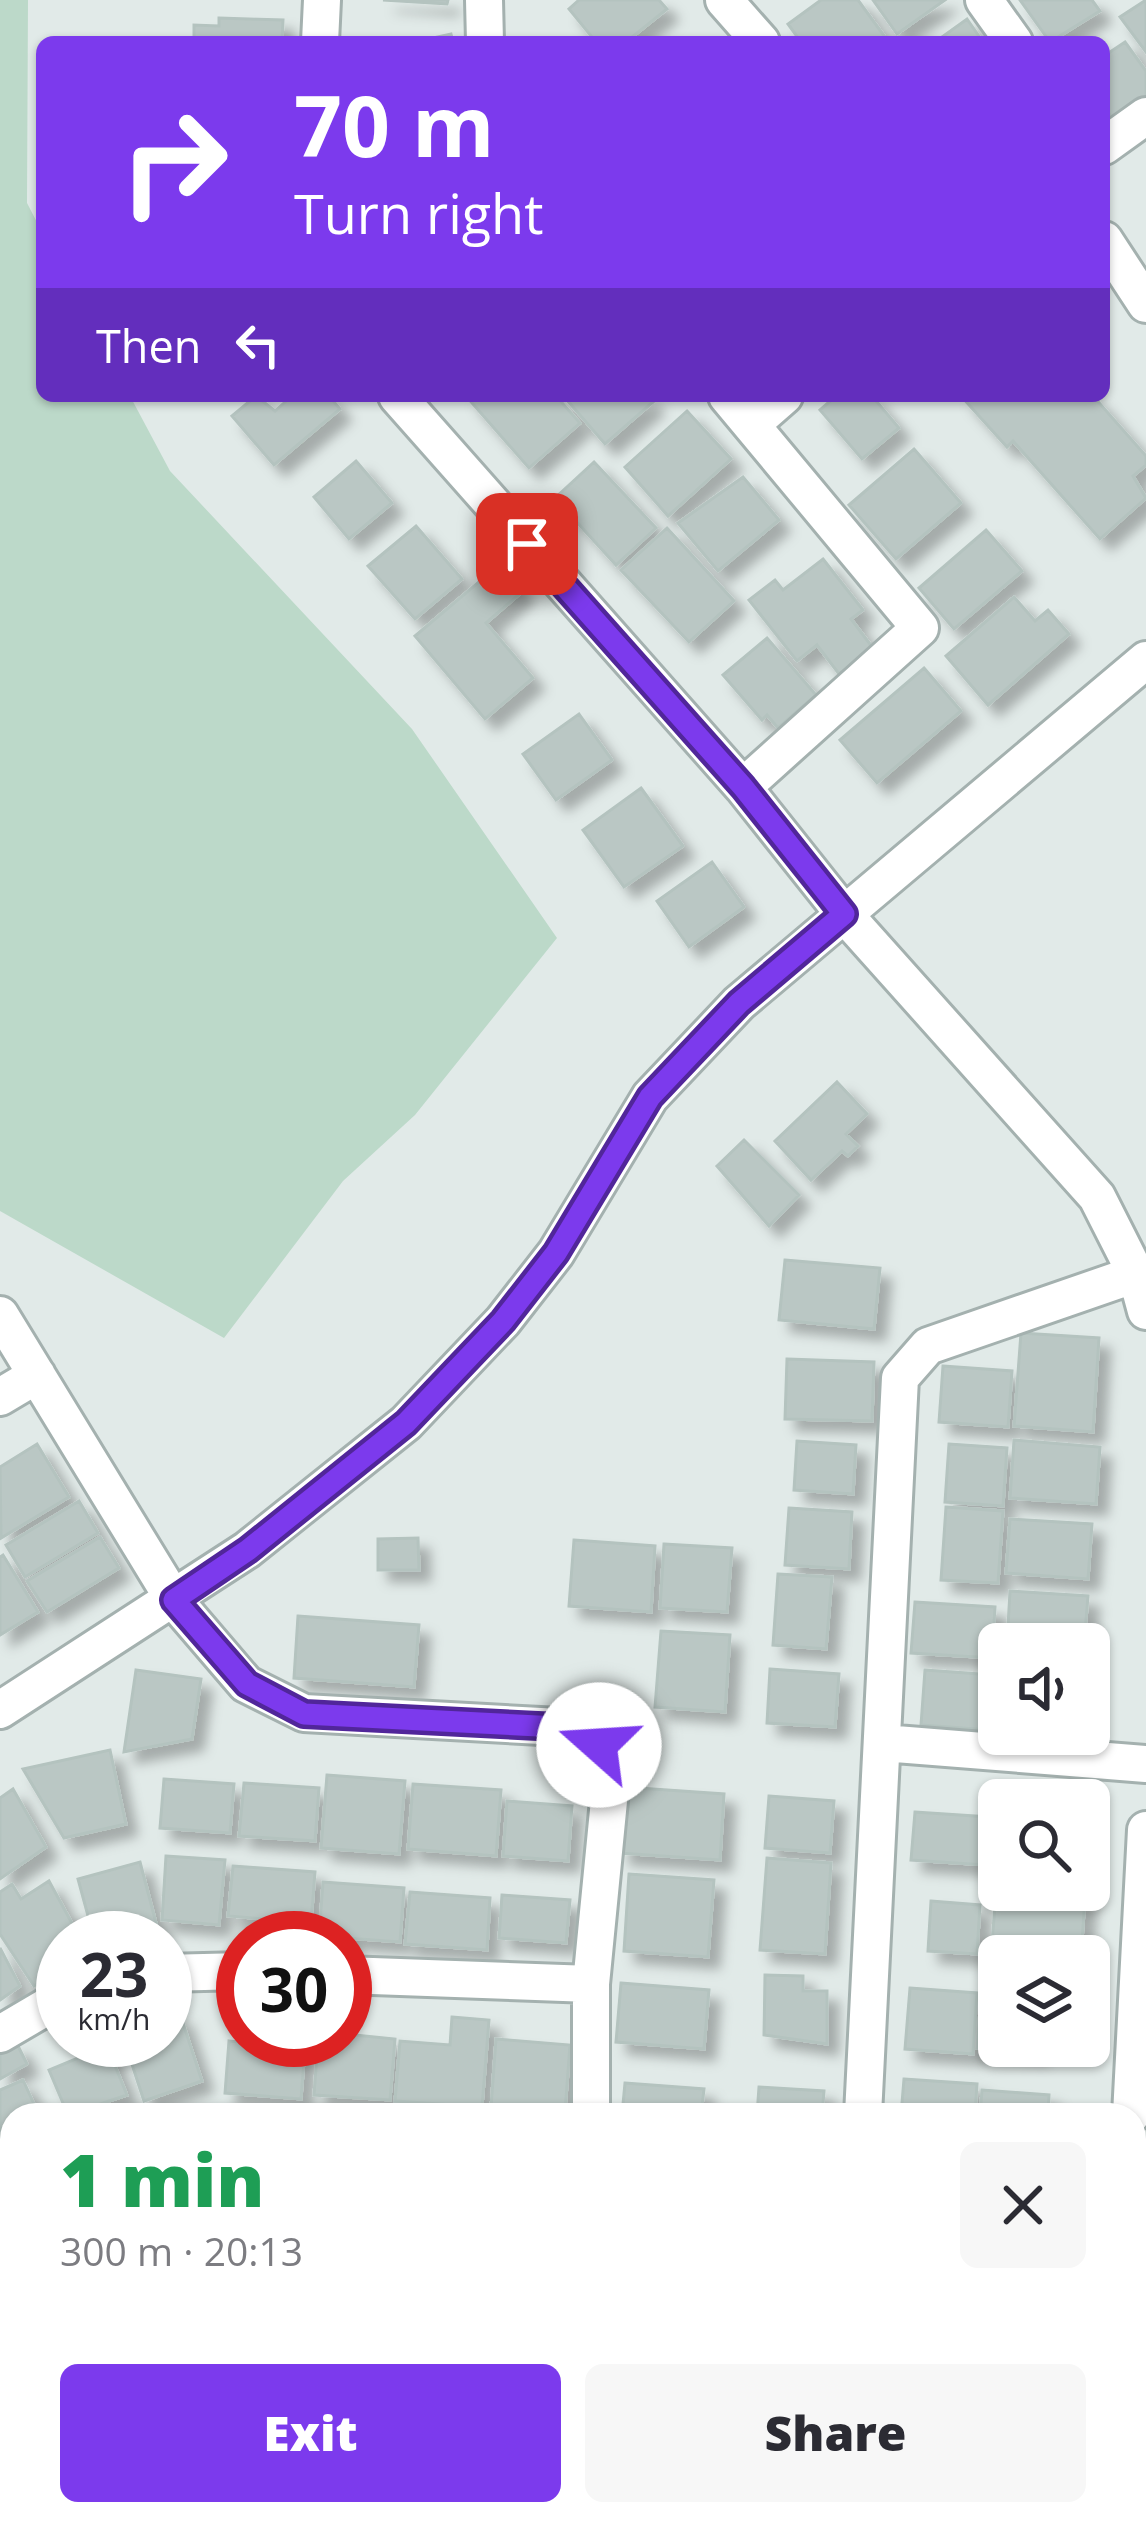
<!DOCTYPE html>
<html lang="en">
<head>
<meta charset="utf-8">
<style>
  :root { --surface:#fff; --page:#f7f7f7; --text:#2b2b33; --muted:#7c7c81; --accent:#7c3aed }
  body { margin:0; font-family:"Open Sans",sans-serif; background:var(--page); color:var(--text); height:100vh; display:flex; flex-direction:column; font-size:45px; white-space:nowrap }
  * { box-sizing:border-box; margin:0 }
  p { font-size:39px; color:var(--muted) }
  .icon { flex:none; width:66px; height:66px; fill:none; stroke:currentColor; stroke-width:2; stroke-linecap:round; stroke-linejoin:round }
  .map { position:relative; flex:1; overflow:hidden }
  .sheet { position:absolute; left:0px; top:2103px; width:1146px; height:423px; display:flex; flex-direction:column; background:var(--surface); border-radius:36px 36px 0 0; box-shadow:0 3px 9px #0004 }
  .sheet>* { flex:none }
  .top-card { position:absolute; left:36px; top:36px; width:1074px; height:366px; border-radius:18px; box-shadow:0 3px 9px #0004; background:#7c3aed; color:#fff; overflow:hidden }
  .fabs { position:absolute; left:978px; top:1623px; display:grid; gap:24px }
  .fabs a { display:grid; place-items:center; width:132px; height:132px; border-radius:18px; background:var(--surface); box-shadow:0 3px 9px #0004; font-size:60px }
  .speed { position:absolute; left:36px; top:1911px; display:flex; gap:24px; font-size:60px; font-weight:700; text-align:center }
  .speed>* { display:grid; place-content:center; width:156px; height:156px; border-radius:50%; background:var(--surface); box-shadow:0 3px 9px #0004; line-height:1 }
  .speed small { font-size:30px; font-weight:400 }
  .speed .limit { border:18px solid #d22; background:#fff; color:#111 }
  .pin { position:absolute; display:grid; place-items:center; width:102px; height:102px; color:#fff; margin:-51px; border-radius:24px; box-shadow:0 6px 18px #0006 }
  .me { position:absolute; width:132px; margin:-66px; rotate:289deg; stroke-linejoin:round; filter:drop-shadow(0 0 9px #0008) }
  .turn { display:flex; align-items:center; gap:42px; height:252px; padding:0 60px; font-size:54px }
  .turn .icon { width:156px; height:156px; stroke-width:2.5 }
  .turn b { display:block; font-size:84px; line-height:102px }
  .then { display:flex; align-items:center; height:114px; padding:0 60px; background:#0003; gap:24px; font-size:45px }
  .round { display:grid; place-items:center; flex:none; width:126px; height:126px; border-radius:18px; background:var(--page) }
  .summary { display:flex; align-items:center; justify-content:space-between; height:204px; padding:0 60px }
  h1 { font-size:72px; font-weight:800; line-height:90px; color:#1e9e55 }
  .cta { display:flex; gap:24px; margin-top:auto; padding:24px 60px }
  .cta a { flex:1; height:138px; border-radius:18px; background:var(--accent); color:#fff; font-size:48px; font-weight:800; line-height:138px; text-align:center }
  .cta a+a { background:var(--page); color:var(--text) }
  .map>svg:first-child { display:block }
</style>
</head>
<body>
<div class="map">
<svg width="1146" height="2525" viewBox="0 0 1146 2525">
  <defs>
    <filter id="shadow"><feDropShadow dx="11" dy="11" stdDeviation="6" flood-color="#0004"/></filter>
  </defs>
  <rect width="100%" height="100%" fill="#e1eae8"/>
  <!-- green -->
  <path fill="#bcd9c9" d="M 0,0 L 28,0 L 27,203 L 42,232 L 42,396 L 130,396 L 170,471 L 412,729 L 557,938 L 415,1115 L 343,1181 L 224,1338 L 0,1211 Z"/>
  <!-- building -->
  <path fill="#bac7c4" stroke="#b4c3bf" stroke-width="3" filter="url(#shadow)" d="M 383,0 L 448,0 L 447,4 Z
    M 579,0 L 659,0 L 667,9 L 626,42 L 596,42 L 569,9 Z
    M 821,0 L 858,0 L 885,37 L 878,42 L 801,42 L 788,24 Z
    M 873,0 L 945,0 L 897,34 Z
    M 1020,0 L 1092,0 L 1100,11 L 1050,42 Z
    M 1146,0 L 1146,52 L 1120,17 Z
    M 219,18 L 283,20 L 282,42 L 175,42 L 194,41 L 194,25 L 219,26 Z
    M 967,19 L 983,42 L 935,42 Z
    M 451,34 L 453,42 L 415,42 Z
    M 1125,42 L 1146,71 L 1146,100 L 1115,122 L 1104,107 L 1104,56 Z
    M 256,396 L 275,411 L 292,396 L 329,396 L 340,409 L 274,465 L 232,416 Z
    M 466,396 L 556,396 L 580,423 L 529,468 Z
    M 569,396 L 648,396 L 653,402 L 605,444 L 566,399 Z
    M 836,396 L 872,396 L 899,428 L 862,459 L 820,410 Z
    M 961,396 L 1093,396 L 1146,456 L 1146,465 L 1133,476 L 1146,498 L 1100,539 L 1013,441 L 1007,447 Z
    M 687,411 L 731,459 L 668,516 L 625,467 Z
    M 914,449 L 961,503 L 896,559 L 849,505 Z
    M 356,461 L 392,503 L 349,539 L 314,497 Z
    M 594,462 L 656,528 L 616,565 L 555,498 Z
    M 743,477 L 779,520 L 718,571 L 678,523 Z
    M 416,526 L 462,579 L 415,619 L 368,566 Z
    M 667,528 L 734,601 L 689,642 L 621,570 Z
    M 986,530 L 1022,571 L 954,629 L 919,588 Z
    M 823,559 L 863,610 L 851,619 L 873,648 L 839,674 L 817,645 L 797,661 L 749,600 L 775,580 L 783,590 Z
    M 500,564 L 523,591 L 486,623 L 533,678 L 485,719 L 415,636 Z
    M 1014,597 L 1035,621 L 1048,610 L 1069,634 L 988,705 L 946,656 Z
    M 767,638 L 816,695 L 778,728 L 767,715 L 762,720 L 723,675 Z
    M 924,668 L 961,711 L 877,783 L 840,740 Z
    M 579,714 L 612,760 L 556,800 L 523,754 Z
    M 641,788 L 683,846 L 624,887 L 583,830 Z
    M 712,862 L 744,907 L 689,947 L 657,901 Z
    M 837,1082 L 867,1114 L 846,1134 L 858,1146 L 848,1156 L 842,1151 L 811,1180 L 775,1141 Z
    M 744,1140 L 799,1195 L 769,1226 L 717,1166 Z
    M 785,1260 L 880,1268 L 874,1329 L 779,1320 Z
    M 1021,1333 L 1099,1338 L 1093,1432 L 1014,1426 Z
    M 787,1359 L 874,1362 L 872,1421 L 785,1419 Z
    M 943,1366 L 1012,1371 L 1008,1427 L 939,1422 Z
    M 1014,1440 L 1100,1447 L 1096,1504 L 1010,1498 Z
    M 797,1441 L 856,1445 L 853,1494 L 794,1490 Z
    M 37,1444 L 69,1497 L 1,1538 L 0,1467 Z
    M 949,1444 L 1007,1448 L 1003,1506 L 945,1502 Z
    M 79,1501 L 98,1533 L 25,1577 L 6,1545 Z
    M 946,1507 L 1003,1511 L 998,1583 L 941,1580 Z
    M 789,1508 L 852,1512 L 849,1569 L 785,1565 Z
    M 1010,1519 L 1092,1524 L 1088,1579 L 1006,1573 Z
    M 100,1537 L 119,1568 L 47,1612 L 27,1581 Z
    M 418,1538 L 419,1570 L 378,1570 L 378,1539 Z
    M 574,1540 L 655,1546 L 651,1612 L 569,1606 Z
    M 664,1544 L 732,1548 L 727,1612 L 660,1608 Z
    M 3,1555 L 38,1612 L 0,1635 L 0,1557 Z
    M 778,1574 L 832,1577 L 826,1649 L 773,1645 Z
    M 1010,1591 L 1088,1596 L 1084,1644 L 1007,1644 Z
    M 915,1602 L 995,1607 L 992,1658 L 911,1653 Z
    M 298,1616 L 419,1625 L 414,1687 L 294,1678 Z
    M 661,1631 L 730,1635 L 725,1712 L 655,1707 Z
    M 770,1669 L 839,1674 L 835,1727 L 767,1723 Z
    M 136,1670 L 201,1679 L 192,1739 L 124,1752 Z
    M 925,1670 L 993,1675 L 989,1730 L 921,1725 Z
    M 996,1670 L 999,1671 L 999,1731 L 992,1731 Z
    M 110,1750 L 126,1824 L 64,1838 L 23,1769 Z
    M 327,1775 L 405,1781 L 399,1854 L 321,1848 Z
    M 164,1779 L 234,1784 L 230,1833 L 160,1828 Z
    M 244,1783 L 319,1788 L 315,1841 L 239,1836 Z
    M 413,1784 L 501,1790 L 496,1856 L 408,1849 Z
    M 624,1787 L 724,1794 L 720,1860 L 619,1853 Z
    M 13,1789 L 46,1847 L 0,1879 L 0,1798 Z
    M 769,1796 L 834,1801 L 830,1853 L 765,1848 Z
    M 507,1801 L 572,1806 L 568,1861 L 503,1856 Z
    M 999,1809 L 999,1872 L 994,1871 Z
    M 915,1812 L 989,1817 L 985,1865 L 911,1860 Z
    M 166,1856 L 225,1860 L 219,1925 L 162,1920 Z
    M 767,1858 L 831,1863 L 825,1954 L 760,1950 Z
    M 140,1862 L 160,1938 L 94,1938 L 78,1879 Z
    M 233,1866 L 315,1872 L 311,1923 L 228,1916 Z
    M 629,1874 L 714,1880 L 708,1957 L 624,1951 Z
    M 49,1881 L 80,1938 L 63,1938 L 63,1968 L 34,1986 L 0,1934 L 0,1892 L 12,1884 L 21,1899 Z
    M 323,1882 L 404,1888 L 400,1942 L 319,1936 Z
    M 996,1891 L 1085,1898 L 1081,1956 L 991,1957 Z
    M 410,1892 L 490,1898 L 487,1950 L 405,1944 Z
    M 502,1895 L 570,1900 L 566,1943 L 499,1938 Z
    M 931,1901 L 980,1905 L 977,1954 L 928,1951 Z
    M 0,1948 L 20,1986 L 0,2000 Z
    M 765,1975 L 803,1976 L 803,1991 L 827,1991 L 827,2044 L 764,2035 Z
    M 621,1983 L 709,1990 L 704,2049 L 616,2042 Z
    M 982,1984 L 999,1985 L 999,2046 L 1037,2046 L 1037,2052 L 977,2048 Z
    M 910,1988 L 977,1993 L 973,2054 L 905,2049 Z
    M 180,2014 L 202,2081 L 144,2101 L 124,2040 L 165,2040 L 165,2019 Z
    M 452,2017 L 489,2020 L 482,2107 L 395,2101 L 400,2041 L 450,2045 Z
    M 345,2034 L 395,2039 L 390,2100 L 314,2095 L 318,2040 L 345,2040 Z
    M 496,2039 L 570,2045 L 565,2112 L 491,2107 Z
    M 229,2041 L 305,2048 L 301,2099 L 225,2093 Z
    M 17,2044 L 27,2064 L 0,2079 L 0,2054 Z
    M 107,2046 L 127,2095 L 68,2115 L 49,2070 Z
    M 904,2079 L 977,2084 L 975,2115 L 901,2115 Z
    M 23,2080 L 39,2115 L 12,2115 L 12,2161 L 0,2166 L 0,2090 Z
    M 625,2083 L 704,2089 L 701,2115 L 622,2115 Z
    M 759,2087 L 824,2091 L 822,2115 L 757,2115 Z
    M 982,2090 L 1049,2095 L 1048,2115 L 980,2115 Z
    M 308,2106 L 341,2109 L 340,2115 L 307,2115 Z
    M 0,2291 L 12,2304 L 0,2320 Z
    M 0,2405 L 12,2418 L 12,2484 L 0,2495 Z
    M 39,2514 L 80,2514 L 89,2525 L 25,2525 Z
    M 98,2514 L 168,2514 L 157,2525 L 109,2525 Z
    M 604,2514 L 687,2514 L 686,2524 Z
    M 718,2514 L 800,2514 L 799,2525 L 717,2523 Z
    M 957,2514 L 1044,2514 L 1043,2523 Z"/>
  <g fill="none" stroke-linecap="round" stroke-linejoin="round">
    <defs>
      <path id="minor" d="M 484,0 L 485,42
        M 724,0 L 761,42
        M 984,0 L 1014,42
        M 320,42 L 322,0
        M 1104,146 L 1146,116
        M 1104,240 L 1146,304
        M 397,396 L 743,787 L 844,914 L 1097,1197 L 1136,1274 L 1146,1311
        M 727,396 L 920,628 L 743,787
        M 752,424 L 784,396
        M 0,1315 L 174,1600 L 246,1684 L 304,1713 L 578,1728 L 599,1745 L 612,1770 L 591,1984 L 591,2115
        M 0,1397 L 37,1375
        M 0,1710 L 247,1550 L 406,1423 L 503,1321 L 556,1253 L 650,1097 L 739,1003 L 1146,660
        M 883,1743 L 1146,1764
        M 165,1973 L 243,1971
        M 345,1975 L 591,1984
        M 0,2034 L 63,1997
        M 863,2115 L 900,1378 L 928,1346 L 1136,1274
        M 1131,2115 L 1146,1830
        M 0,2220 L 12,2234
        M 0,2343 L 12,2333
        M 1126,2514 L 1129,2525
        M 195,2525 L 213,2514
        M 841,2525 L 842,2514"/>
    </defs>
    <!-- minor casing -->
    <use href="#minor" stroke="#a4b1af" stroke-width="42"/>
    <!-- minor -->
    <use href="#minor" stroke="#fff" stroke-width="36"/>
  </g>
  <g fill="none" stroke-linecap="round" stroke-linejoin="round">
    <defs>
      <path id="route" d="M 527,544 L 743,787 L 844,914 L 739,1003 L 650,1097 L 556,1253 L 503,1321 L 406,1423 L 248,1550 L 174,1600 L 247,1684 L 304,1714 L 578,1728 L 599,1745"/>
    </defs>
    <!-- route casing -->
    <use href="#route" stroke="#51269a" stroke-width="30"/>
    <!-- route -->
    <use href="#route" stroke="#7c3aed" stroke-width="21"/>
  </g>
</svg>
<div class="fabs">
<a><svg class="icon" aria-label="sound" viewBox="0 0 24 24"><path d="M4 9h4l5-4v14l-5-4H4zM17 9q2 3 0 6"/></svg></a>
<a><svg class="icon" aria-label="search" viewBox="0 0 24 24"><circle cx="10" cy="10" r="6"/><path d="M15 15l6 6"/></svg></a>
<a><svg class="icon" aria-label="layers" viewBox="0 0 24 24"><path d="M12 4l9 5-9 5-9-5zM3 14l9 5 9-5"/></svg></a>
</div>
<div class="speed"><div>23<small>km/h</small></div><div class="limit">30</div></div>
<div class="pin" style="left:527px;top:544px;background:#d93025"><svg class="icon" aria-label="arrive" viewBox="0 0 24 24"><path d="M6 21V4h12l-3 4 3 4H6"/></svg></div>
<svg class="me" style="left:599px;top:1745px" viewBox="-20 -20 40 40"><circle r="19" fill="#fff"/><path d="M0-13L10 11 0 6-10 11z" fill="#7c3aed"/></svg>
<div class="top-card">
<div class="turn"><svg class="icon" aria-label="right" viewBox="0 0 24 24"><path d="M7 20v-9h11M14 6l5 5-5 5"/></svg><div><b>70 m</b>Turn right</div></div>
<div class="then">Then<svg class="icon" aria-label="left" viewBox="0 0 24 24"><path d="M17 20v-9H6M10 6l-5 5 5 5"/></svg></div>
</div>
<section class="sheet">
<div class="summary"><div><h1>1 min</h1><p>300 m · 20:13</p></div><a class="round"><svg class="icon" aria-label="close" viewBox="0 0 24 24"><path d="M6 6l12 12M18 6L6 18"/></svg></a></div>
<div class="cta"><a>Exit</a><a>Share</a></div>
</section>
</div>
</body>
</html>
